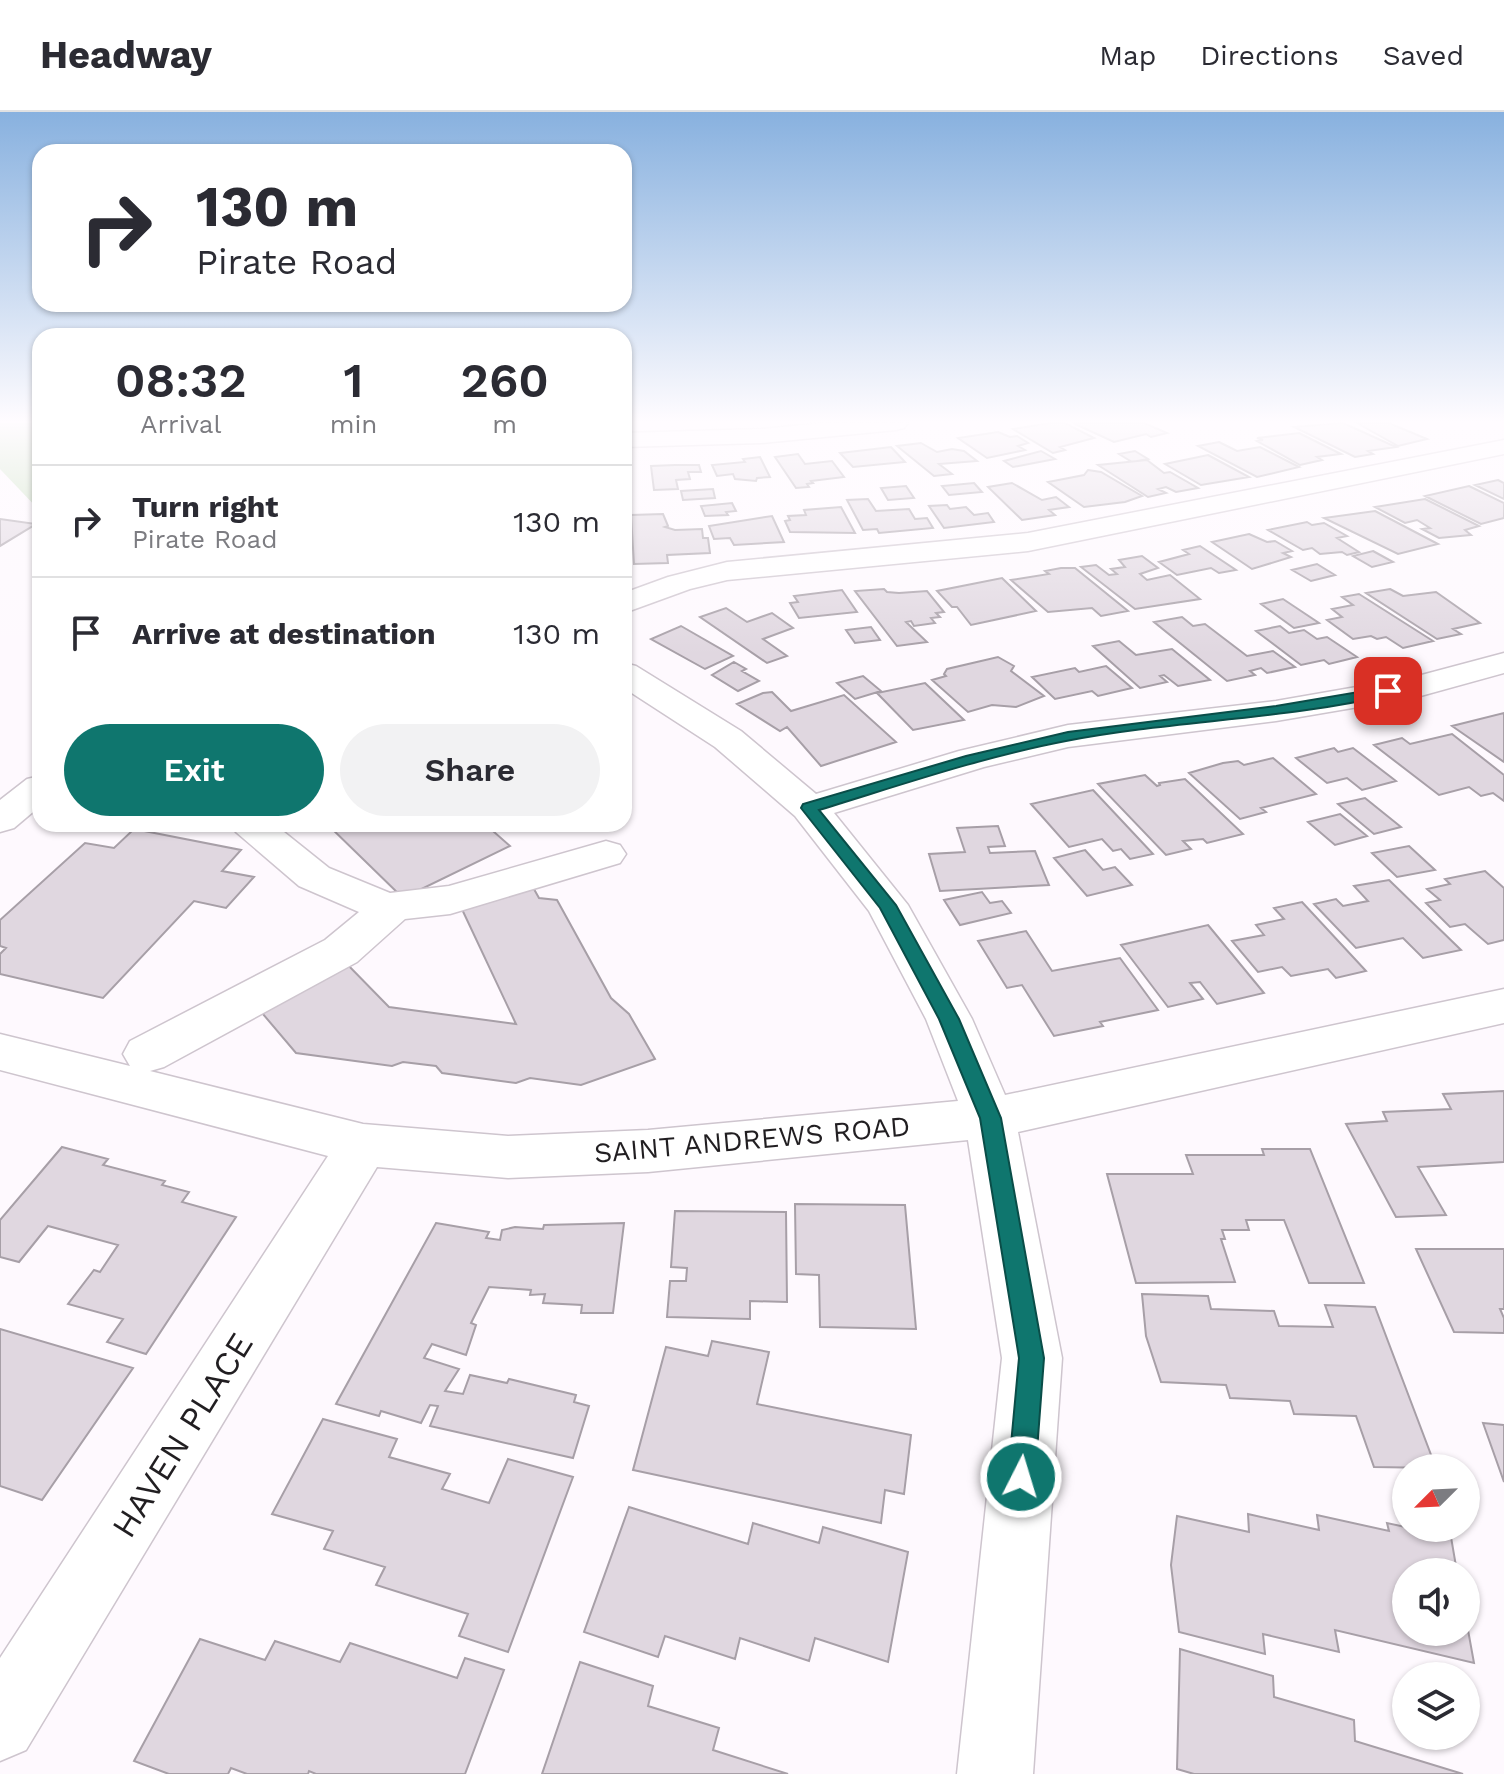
<!DOCTYPE html>
<html lang="en">
<head>
<meta charset="utf-8">
<style>
  :root { --surface:#fff; --page:#f2f2f3; --text:#2b2b33; --muted:#7c7c81; --line:#e1e1e2; --accent:#0f766e }
  body { margin:0; font-family:"Work Sans",sans-serif; background:var(--page); color:var(--text); height:100vh; display:flex; flex-direction:column; font-size:30px; white-space:nowrap }
  * { box-sizing:border-box; margin:0 }
  p { font-size:26px; color:var(--muted) }
  .icon { flex:none; width:44px; height:44px; fill:none; stroke:currentColor; stroke-width:2; stroke-linecap:round; stroke-linejoin:round }
  .map { position:relative; flex:1; overflow:hidden }
  .drawer { position:absolute; left:32px; top:216px; width:600px; height:504px; display:flex; flex-direction:column; background:var(--surface); border-radius:24px; box-shadow:0 2px 6px #0004 }
  .drawer>* { flex:none }
  .hud { position:absolute; left:32px; top:32px; width:600px; height:168px; border-radius:24px; box-shadow:0 2px 6px #0004; background:#fff; color:var(--text); overflow:hidden }
  .needle { width:52px; rotate:246deg }
  .tools { position:absolute; left:1392px; top:1342px; display:grid; gap:16px }
  .tools a { display:grid; place-items:center; width:88px; height:88px; border-radius:50%; background:var(--surface); box-shadow:0 2px 6px #0004; font-size:40px }
  .pin { position:absolute; display:grid; place-items:center; width:68px; height:68px; color:#fff; margin:-34px; border-radius:16px; box-shadow:0 4px 12px #0006 }
  .me { position:absolute; width:88px; margin:-44px; rotate:5deg; stroke-linejoin:round; filter:drop-shadow(0 0 6px #0008) }
  .turn { display:flex; align-items:center; gap:28px; height:168px; padding:0 32px; font-size:36px }
  .turn .icon { width:104px; height:104px; stroke-width:2.5 }
  .turn b { display:block; font-size:56px; line-height:68px }
  .eta { display:flex; justify-content:space-evenly; align-items:center; height:136px; text-align:center }
  .eta b { font-size:48px; font-weight:600; line-height:56px }
  .primary-button { display:flex; gap:16px; margin-top:auto; padding:16px 32px }
  .primary-button a { flex:1; height:92px; border-radius:48px; background:var(--accent); color:#fff; font-size:32px; font-weight:600; line-height:92px; text-align:center }
  .primary-button a+a { background:var(--page); color:var(--text) }
  ul { padding:0; list-style:none }
  li { display:flex; align-items:center; gap:24px; height:112px; padding:0 32px; border-top:2px solid var(--line) }
  li div { flex:1 }
  li b { display:block; font-size:30px }
  li em { font-style:normal }
  header { display:flex; align-items:center; gap:48px; box-sizing:border-box; height:112px; padding:0 40px; background:var(--surface); border-bottom:2px solid var(--line) }
  header strong { font-size:38px }
  nav { display:flex; gap:44px; margin-inline-start:auto; font-size:28px }
  .map>svg:first-child { display:block }
</style>
</head>
<body>
<header>
<strong>Headway</strong>
<nav><a>Map</a><a>Directions</a><a>Saved</a></nav>
</header>
<div class="map">
<svg width="1504" height="1662" viewBox="0 0 1504 1662">
  <rect width="100%" height="100%" fill="#fef9fe"/>
  <!-- green -->
  <path fill="#c4deba" d="M 0,311 L 33,311 L 40,332 L 40,399 L 0,357 Z"/>
  <!-- building -->
  <path fill="#e0d7e0" stroke="#a79fa7" stroke-width="2" d="M 1051,311 L 1065,311 L 1094,326 L 1060,335 L 1065,338 L 1053,341 L 1013,317 Z
    M 1073,311 L 1144,311 L 1167,321 L 1151,325 L 1146,322 L 1114,330 Z
    M 1343,311 L 1396,335 L 1368,339 L 1373,342 L 1355,345 L 1294,315 Z
    M 1357,311 L 1389,311 L 1427,327 L 1398,334 Z
    M 998,320 L 1010,325 L 1017,324 L 1028,331 L 1018,334 L 1025,338 L 987,346 L 958,326 Z
    M 1299,321 L 1341,342 L 1317,345 L 1322,348 L 1300,353 L 1257,329 L 1263,328 L 1257,326 Z
    M 1219,330 L 1237,339 L 1260,335 L 1299,355 L 1257,365 L 1198,334 Z
    M 921,331 L 937,340 L 952,337 L 964,339 L 977,349 L 939,352 L 952,362 L 934,364 L 897,334 Z
    M 891,335 L 905,350 L 853,355 L 840,341 Z
    M 1041,339 L 1055,347 L 1013,355 L 1004,349 Z
    M 1135,339 L 1148,347 L 1132,350 L 1119,342 Z
    M 798,342 L 805,352 L 832,349 L 844,365 L 811,369 L 813,371 L 807,372 L 809,375 L 796,376 L 775,345 Z
    M 1208,343 L 1249,365 L 1201,373 L 1165,352 Z
    M 760,345 L 770,365 L 757,366 L 756,369 L 735,367 L 733,362 L 717,364 L 712,353 L 745,350 L 743,347 Z
    M 1147,348 L 1164,361 L 1170,360 L 1198,376 L 1176,380 L 1166,375 L 1158,377 L 1166,381 L 1148,385 L 1098,353 Z
    M 675,353 L 699,353 L 701,360 L 688,360 L 690,367 L 676,368 L 678,377 L 654,378 L 651,354 Z
    M 1088,358 L 1101,360 L 1142,384 L 1125,390 L 1084,395 L 1048,370 L 1084,363 Z
    M 1498,368 L 1504,371 L 1504,387 L 1475,373 Z
    M 974,371 L 982,380 L 949,383 L 942,374 Z
    M 1012,371 L 1042,388 L 1056,385 L 1069,395 L 1049,398 L 1055,403 L 1022,408 L 988,375 Z
    M 906,374 L 914,386 L 888,388 L 881,376 Z
    M 1469,374 L 1504,391 L 1504,406 L 1481,412 L 1425,384 Z
    M 713,377 L 715,386 L 683,388 L 681,379 Z
    M 868,387 L 876,399 L 909,397 L 915,407 L 927,406 L 933,416 L 879,421 L 877,417 L 863,418 L 847,388 Z
    M 1425,387 L 1479,414 L 1465,418 L 1471,423 L 1439,426 L 1422,417 L 1430,416 L 1417,408 L 1405,411 L 1375,395 Z
    M 732,391 L 736,399 L 726,400 L 728,403 L 705,404 L 701,394 Z
    M 947,393 L 950,397 L 966,395 L 974,403 L 988,401 L 994,410 L 944,416 L 929,394 Z
    M 841,395 L 855,421 L 790,420 L 785,409 L 790,408 L 788,404 L 806,403 L 804,398 Z
    M 1375,399 L 1438,432 L 1398,442 L 1324,406 Z
    M 663,402 L 668,414 L 665,415 L 675,418 L 702,417 L 703,426 L 708,426 L 710,441 L 667,443 L 668,451 L 634,452 L 631,403 Z
    M 772,404 L 784,430 L 734,433 L 730,426 L 714,427 L 709,414 Z
    M 0,407 L 36,412 L 0,434 Z
    M 1307,410 L 1312,413 L 1324,411 L 1347,424 L 1337,426 L 1359,440 L 1347,443 L 1342,440 L 1320,442 L 1312,436 L 1303,438 L 1268,418 Z
    M 1249,422 L 1267,430 L 1275,429 L 1292,439 L 1283,441 L 1291,445 L 1252,457 L 1212,430 Z
    M 1200,434 L 1236,458 L 1219,461 L 1211,456 L 1177,463 L 1159,450 L 1189,442 L 1183,438 Z
    M 1373,439 L 1393,450 L 1372,455 L 1353,444 Z
    M 1142,444 L 1158,456 L 1140,462 L 1147,468 L 1170,463 L 1200,487 L 1135,497 L 1081,455 L 1096,453 L 1109,463 L 1117,462 L 1111,457 L 1125,455 L 1119,448 Z
    M 1317,452 L 1335,463 L 1311,469 L 1292,458 Z
    M 1061,456 L 1075,456 L 1128,499 L 1101,504 L 1092,496 L 1048,500 L 1011,468 L 1049,462 L 1045,459 Z
    M 1002,466 L 1036,499 L 971,513 L 957,495 L 952,495 L 937,479 Z
    M 884,477 L 887,480 L 899,481 L 927,479 L 944,500 L 936,501 L 940,505 L 931,506 L 935,511 L 914,514 L 911,509 L 906,510 L 927,530 L 897,534 L 855,479 Z
    M 1390,477 L 1403,484 L 1436,480 L 1480,511 L 1453,517 L 1461,522 L 1437,527 L 1366,481 Z
    M 842,478 L 857,500 L 799,506 L 790,491 L 798,490 L 794,484 Z
    M 1359,482 L 1433,529 L 1403,536 L 1386,525 L 1377,527 L 1371,524 L 1353,527 L 1327,508 L 1342,505 L 1332,497 L 1353,493 L 1342,485 Z
    M 1283,487 L 1319,511 L 1294,516 L 1261,492 Z
    M 726,496 L 747,510 L 772,501 L 793,516 L 763,527 L 787,544 L 767,551 L 700,505 Z
    M 1182,505 L 1193,514 L 1205,512 L 1247,544 L 1273,539 L 1295,555 L 1267,561 L 1261,556 L 1250,559 L 1255,563 L 1227,569 L 1154,510 Z
    M 681,514 L 733,544 L 705,557 L 651,527 Z
    M 1280,514 L 1289,521 L 1304,518 L 1317,527 L 1327,525 L 1357,545 L 1329,552 L 1324,548 L 1301,553 L 1256,519 Z
    M 871,515 L 880,528 L 855,531 L 846,518 Z
    M 1119,529 L 1136,543 L 1172,537 L 1210,568 L 1178,574 L 1164,563 L 1160,564 L 1167,570 L 1140,576 L 1093,534 Z
    M 998,545 L 1014,554 L 1011,559 L 1044,584 L 1016,595 L 992,593 L 968,600 L 932,568 L 946,564 L 944,562 L 947,557 Z
    M 734,550 L 746,557 L 742,559 L 759,569 L 738,579 L 712,563 Z
    M 1106,554 L 1132,576 L 1098,584 L 1092,579 L 1055,587 L 1032,565 L 1075,556 L 1079,560 Z
    M 863,564 L 881,579 L 855,587 L 837,571 Z
    M 925,571 L 964,608 L 913,618 L 877,581 Z
    M 772,580 L 791,599 L 844,583 L 896,630 L 821,654 L 787,615 L 780,619 L 737,592 L 763,581 Z
    M 1504,601 L 1504,650 L 1452,614 Z
    M 1452,622 L 1504,663 L 1504,689 L 1493,681 L 1481,684 L 1469,675 L 1439,683 L 1374,633 L 1402,626 L 1410,632 Z
    M 1334,636 L 1338,640 L 1353,636 L 1396,669 L 1362,678 L 1347,666 L 1327,671 L 1296,646 Z
    M 1273,646 L 1316,682 L 1261,696 L 1266,700 L 1240,707 L 1189,661 L 1223,651 L 1238,649 L 1244,653 Z
    M 1145,663 L 1157,674 L 1160,673 L 1159,671 L 1185,667 L 1243,722 L 1207,731 L 1203,727 L 1183,729 L 1191,737 L 1166,743 L 1098,672 Z
    M 1093,678 L 1153,742 L 1130,747 L 1121,737 L 1113,739 L 1102,727 L 1069,735 L 1031,692 Z
    M 1365,686 L 1401,715 L 1374,722 L 1338,692 Z
    M 1340,702 L 1367,724 L 1335,733 L 1308,710 Z
    M 327,712 L 485,712 L 510,734 L 403,786 Z
    M 998,714 L 1005,734 L 988,735 L 990,741 L 1035,739 L 1049,773 L 940,779 L 929,742 L 965,740 L 957,716 Z
    M 134,717 L 241,738 L 222,759 L 254,765 L 226,796 L 194,789 L 103,886 L 0,862 L 0,842 L 6,836 L 0,834 L 0,808 L 85,731 L 114,736 Z
    M 1409,734 L 1435,758 L 1397,765 L 1372,741 Z
    M 1085,738 L 1103,758 L 1115,755 L 1132,773 L 1087,784 L 1054,746 Z
    M 1485,759 L 1504,776 L 1504,828 L 1488,832 L 1465,812 L 1450,815 L 1426,791 L 1440,788 L 1427,777 L 1450,772 L 1445,767 Z
    M 1389,768 L 1461,838 L 1423,846 L 1403,826 L 1356,836 L 1314,792 L 1336,787 L 1343,794 L 1368,789 L 1354,774 Z
    M 530,770 L 539,786 L 557,788 L 611,886 L 629,902 L 655,947 L 581,973 L 530,966 L 516,971 L 442,961 L 436,954 L 403,950 L 392,954 L 296,941 L 257,895 L 344,849 L 389,895 L 516,912 L 460,793 Z
    M 982,780 L 990,791 L 1002,789 L 1011,801 L 960,813 L 944,788 Z
    M 1302,790 L 1366,859 L 1336,866 L 1328,857 L 1291,864 L 1282,855 L 1258,860 L 1232,829 L 1264,823 L 1256,813 L 1284,807 L 1274,796 Z
    M 1208,813 L 1264,881 L 1217,892 L 1200,870 L 1190,871 L 1203,887 L 1168,895 L 1121,833 Z
    M 1026,819 L 1052,859 L 1120,846 L 1158,898 L 1100,910 L 1103,914 L 1054,924 L 1022,873 L 1007,876 L 978,829 Z
    M 1504,979 L 1504,1050 L 1418,1055 L 1446,1103 L 1396,1105 L 1346,1012 L 1387,1009 L 1383,1000 L 1451,997 L 1443,982 Z
    M 62,1035 L 108,1047 L 103,1053 L 165,1069 L 162,1073 L 189,1080 L 182,1090 L 236,1105 L 146,1242 L 107,1230 L 123,1207 L 68,1192 L 94,1158 L 100,1160 L 118,1133 L 48,1114 L 19,1150 L 0,1145 L 0,1108 Z
    M 1262,1037 L 1310,1037 L 1364,1171 L 1309,1171 L 1284,1108 L 1246,1108 L 1249,1118 L 1222,1118 L 1225,1127 L 1221,1127 L 1235,1170 L 1136,1171 L 1107,1062 L 1193,1062 L 1186,1043 L 1264,1043 Z
    M 795,1092 L 905,1093 L 916,1217 L 820,1215 L 819,1163 L 796,1162 Z
    M 675,1099 L 786,1100 L 787,1190 L 750,1189 L 750,1207 L 667,1205 L 670,1169 L 686,1169 L 687,1156 L 671,1155 Z
    M 436,1111 L 489,1120 L 486,1126 L 500,1128 L 502,1118 L 515,1115 L 543,1117 L 544,1113 L 624,1111 L 613,1201 L 581,1201 L 582,1193 L 543,1191 L 545,1182 L 530,1183 L 531,1178 L 489,1175 L 471,1211 L 476,1213 L 466,1243 L 432,1232 L 424,1246 L 459,1257 L 445,1279 L 463,1282 L 470,1263 L 507,1271 L 509,1267 L 576,1283 L 574,1290 L 589,1294 L 573,1346 L 430,1314 L 438,1294 L 430,1293 L 421,1311 L 381,1299 L 379,1304 L 336,1292 Z
    M 1416,1137 L 1504,1137 L 1504,1197 L 1500,1197 L 1504,1206 L 1504,1221 L 1454,1220 Z
    M 1142,1182 L 1208,1184 L 1211,1197 L 1274,1199 L 1279,1214 L 1333,1215 L 1325,1193 L 1375,1195 L 1436,1356 L 1374,1355 L 1356,1304 L 1294,1302 L 1290,1289 L 1230,1286 L 1226,1273 L 1161,1270 L 1146,1224 Z
    M 0,1217 L 133,1256 L 42,1388 L 0,1374 Z
    M 712,1229 L 769,1240 L 757,1292 L 911,1323 L 904,1382 L 885,1378 L 881,1411 L 633,1358 L 666,1235 L 708,1244 Z
    M 323,1307 L 397,1327 L 389,1345 L 450,1362 L 442,1377 L 489,1391 L 508,1347 L 573,1365 L 508,1540 L 459,1524 L 468,1502 L 376,1473 L 385,1455 L 324,1437 L 333,1419 L 272,1402 Z
    M 1483,1311 L 1504,1313 L 1504,1370 Z
    M 629,1395 L 748,1432 L 753,1411 L 819,1431 L 823,1415 L 908,1440 L 888,1550 L 815,1526 L 809,1549 L 740,1526 L 735,1547 L 665,1524 L 658,1545 L 584,1520 Z
    M 1248,1402 L 1319,1418 L 1317,1403 L 1389,1419 L 1387,1411 L 1451,1425 L 1457,1460 L 1406,1460 L 1406,1520 L 1466,1520 L 1466,1507 L 1474,1551 L 1335,1518 L 1339,1540 L 1263,1522 L 1265,1542 L 1179,1520 L 1171,1453 L 1177,1404 L 1249,1420 Z
    M 200,1527 L 265,1548 L 275,1529 L 340,1550 L 350,1531 L 457,1566 L 465,1546 L 504,1558 L 465,1662 L 316,1662 L 309,1659 L 308,1662 L 247,1662 L 231,1656 L 228,1662 L 169,1662 L 134,1649 Z
    M 1180,1537 L 1273,1564 L 1274,1585 L 1354,1608 L 1355,1629 L 1463,1662 L 1194,1662 L 1177,1657 Z
    M 580,1550 L 653,1574 L 648,1594 L 719,1616 L 713,1638 L 788,1662 L 542,1662 Z"/>
  <g fill="none" stroke-linecap="round" stroke-linejoin="round">
    <defs>
      <path id="minor" d="M 823,311 L 908,311 L 904,316 L 896,318 L 761,331 L 624,335 L 624,321 L 761,317 Z
        M 1504,328 L 1504,342 L 1028,439 L 727,468 L 690,477 L 624,501 L 624,481 L 668,465 L 727,450 L 1028,421 Z
        M 1504,541 L 1504,561 L 1417,585 L 1276,609 L 1068,635 L 984,655 L 834,701 L 908,793 L 972,907 L 1005,983 L 1504,877 L 1504,911 L 1018,1020 L 1062,1246 L 1033,1662 L 957,1662 L 1002,1246 L 968,1028 L 648,1060 L 508,1066 L 377,1055 L 26,1638 L 0,1649 L 0,1546 L 328,1044 L 0,958 L 0,922 L 130,954 L 123,942 L 130,929 L 325,828 L 359,800 L 299,774 L 236,720 L 230,712 L 274,712 L 329,756 L 390,781 L 449,774 L 606,729 L 620,733 L 626,742 L 620,751 L 450,802 L 405,807 L 357,850 L 164,955 L 150,959 L 363,1012 L 508,1024 L 648,1018 L 958,989 L 926,907 L 869,799 L 795,704 L 715,635 L 624,576 L 624,551 L 636,554 L 741,619 L 816,682 L 959,639 L 1068,613 L 1276,589 L 1414,565 Z
        M 40,664 L 40,694 L 14,716 L 0,720 L 0,688 L 27,667 Z"/>
    </defs>
    <!-- minor casing -->
    <use href="#minor" stroke="#cec5ce" stroke-width="3"/>
    <!-- minor -->
    <use href="#minor" fill="#fff" fill-rule="evenodd"/>
  </g>
  <!-- sky -->
  <linearGradient id="sky" x2="0" y2="1"><stop stop-color="#88b1df"/><stop offset="0.57" stop-color="#fffcff"/><stop offset="1" stop-color="#fffcff" stop-opacity="0"/></linearGradient>
  <rect width="1504" height="543" fill="url(#sky)"/>
  <!-- route -->
  <path fill="#0f766e" stroke="#0a4d48" stroke-width="2" d="M 1388,575 L 1395,579 L 1393,582 C 1286,608 1174,608 1066,629 C 982,645 901,673 819,698 L 896,793 L 959,907 L 1001,1006 L 1044,1246 L 1035,1365 L 1031,1374 L 1021,1378 L 1012,1374 L 1008,1365 L 1019,1246 L 980,1006 L 939,907 L 880,796 L 801,696 L 803,692 L 966,644 L 1068,620 L 1276,594 Z"/>
  <g text-anchor="middle" stroke-width="6" stroke-linejoin="round" paint-order="stroke">
    <!-- street labels -->
    <g font-size="28" fill="#211e21" stroke="#fff">
      <text transform="translate(752 1027) rotate(-5)" y="10">SAINT ANDREWS ROAD</text>
    </g>
    <!-- near-street labels -->
    <g font-size="34" fill="#211e21" stroke="#fff">
      <text transform="translate(182 1323) rotate(-58)" y="12">HAVEN PLACE</text>
    </g>
  </g>
</svg>
<div class="tools">
<a><svg class="needle" viewBox="-14 -14 28 28"><path d="M0-13l5 13h-10z" fill="#e53935"/><path d="M0 13l5-13h-10z" fill="#7c7c81"/></svg></a>
<a><svg class="icon" aria-label="sound" viewBox="0 0 24 24"><path d="M4 9h4l5-4v14l-5-4H4zM17 9q2 3 0 6"/></svg></a>
<a><svg class="icon" aria-label="layers" viewBox="0 0 24 24"><path d="M12 4l9 5-9 5-9-5zM3 14l9 5 9-5"/></svg></a>
</div>
<div class="pin" style="left:1388px;top:579px;background:#d93025"><svg class="icon" aria-label="arrive" viewBox="0 0 24 24"><path d="M6 21V4h12l-3 4 3 4H6"/></svg></div>
<svg class="me" style="left:1021px;top:1365px" viewBox="-20 -20 40 40"><circle r="17" fill="#0f766e" stroke="#fff" stroke-width="3"/><path d="M0-11L8 9 0 5-8 9z" fill="#fff"/></svg>
<div class="hud">
<div class="turn"><svg class="icon" aria-label="right" viewBox="0 0 24 24"><path d="M7 20v-9h11M14 6l5 5-5 5"/></svg><div><b>130 m</b>Pirate Road</div></div>
</div>
<section class="drawer">
<div class="eta">
<div><b>08:32</b><p>Arrival</p></div>
<div><b>1</b><p>min</p></div>
<div><b>260</b><p>m</p></div>
</div>
<ul>
<li><svg class="icon" aria-label="right" viewBox="0 0 24 24"><path d="M7 20v-9h11M14 6l5 5-5 5"/></svg><div><b>Turn right</b><p>Pirate Road</p></div><em>130 m</em></li>
<li><svg class="icon" aria-label="arrive" viewBox="0 0 24 24"><path d="M6 21V4h12l-3 4 3 4H6"/></svg><div><b>Arrive at destination</b></div><em>130 m</em></li>
</ul>
<div class="primary-button"><a>Exit</a><a>Share</a></div>
</section>
</div>
</body>
</html>
